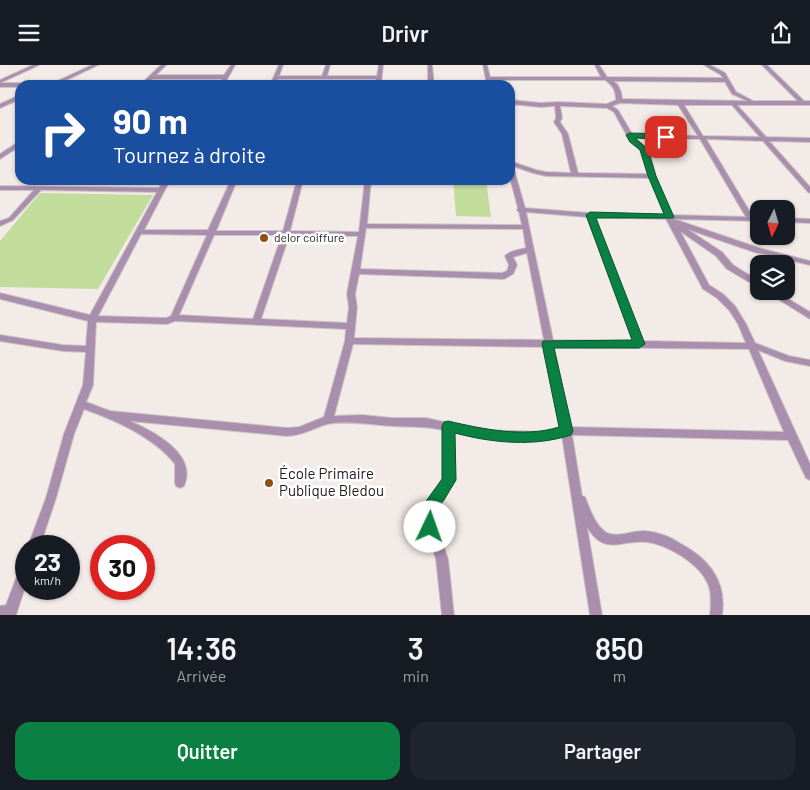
<!DOCTYPE html>
<html lang="fr">
<head>
<meta charset="utf-8">
<style>
  :root { --surface:#171b24; --page:#20242c; --text:#f1f3f6; --muted:#9ea1a6; --accent:#0b8043 }
  body { margin:0; font-family:Barlow,sans-serif; background:var(--page); color:var(--text); height:100vh; display:flex; flex-direction:column; font-size:19px; white-space:nowrap }
  * { box-sizing:border-box; margin:0 }
  p { font-size:16px; color:var(--muted) }
  .icon { flex:none; width:28px; height:28px; fill:none; stroke:currentColor; stroke-width:2; stroke-linecap:round; stroke-linejoin:round }
  .map { position:relative; height:550px; overflow:hidden }
  .details { display:flex; flex-direction:column; background:var(--surface); flex:1 }
  .details>* { flex:none }
  .guide { position:absolute; left:15px; top:15px; width:500px; height:105px; border-radius:15px; box-shadow:0 1px 4px #0004; background:#1a4fa0; color:#fff; overflow:hidden }
  .needle { width:32px; rotate:185deg }
  .fabs { position:absolute; left:750px; top:135px; display:grid; gap:10px }
  .fabs a { display:grid; place-items:center; width:45px; height:45px; border-radius:10px; background:var(--surface); box-shadow:0 1px 4px #0004; font-size:25px }
  .speed { position:absolute; left:15px; top:470px; display:flex; gap:10px; font-size:25px; font-weight:700; text-align:center }
  .speed>* { display:grid; place-content:center; width:65px; height:65px; border-radius:50%; background:var(--surface); box-shadow:0 1px 4px #0004; line-height:1 }
  .speed small { font-size:12px; font-weight:400 }
  .speed .limit { border:8px solid #d22; background:#fff; color:#111 }
  .pin { position:absolute; display:grid; place-items:center; width:42px; height:42px; color:#fff; margin:-21px; border-radius:10px; box-shadow:0 2px 8px #0006 }
  .me { position:absolute; width:55px; margin:-28px; rotate:3deg; stroke-linejoin:round; filter:drop-shadow(0 0 4px #0008) }
  .turn { display:flex; align-items:center; gap:18px; height:105px; padding:0 15px; font-size:22px }
  .turn .icon { width:65px; height:65px; stroke-width:2.5 }
  .turn b { display:block; font-size:35px; line-height:42px }
  .eta { display:flex; justify-content:space-evenly; align-items:center; height:85px; text-align:center }
  .eta b { font-size:30px; font-weight:600; line-height:35px }
  .cta { display:flex; gap:10px; margin-top:auto; padding:10px 15px }
  .cta a { flex:1; height:58px; border-radius:15px; background:var(--accent); color:#fff; font-size:20px; font-weight:600; line-height:58px; text-align:center }
  .cta a+a { background:var(--page); color:var(--text) }
  header { display:flex; justify-content:space-between; align-items:center; height:65px; padding:0 15px; background:var(--surface); font-size:22px; font-weight:600 }
  .map>svg:first-child { display:block }
</style>
</head>
<body>
<header><svg class="icon" aria-label="menu" viewBox="0 0 24 24"><path d="M4 6h16M4 12h16M4 18h16"/></svg>Drivr<svg class="icon" aria-label="share" viewBox="0 0 24 24"><path d="M12 15V3M7 8l5-5 5 5M5 13v7h14v-7"/></svg></header>
<div class="map">
<svg width="810" height="550" viewBox="0 0 810 550">
  <rect width="100%" height="100%" fill="#f3ebe8"/>
  <!-- green -->
  <path fill="#c1dc9b" d="M 453,115 L 486,115 L 491,152 L 456,151 Z
    M 40,128 L 153,130 L 98,224 L 0,222 L 0,176 Z"/>
  <g fill="none" stroke-linecap="round" stroke-linejoin="round">
    <defs>
      <path id="minor" d="M 33,0 L 39,0 L 0,18 L 20,18 L 23,20 L 20,20 L 20,22 L 0,22 L 0,15 Z
        M 92,0 L 98,0 L 56,20 L 49,20 Z
        M 161,0 L 166,0 L 156,10 L 224,10 L 231,0 L 235,0 L 224,20 L 218,20 L 222,14 L 153,14 L 146,20 L 140,20 Z
        M 279,0 L 283,0 L 279,11 L 322,11 L 326,0 L 330,0 L 327,11 L 377,11 L 379,0 L 383,0 L 381,20 L 375,20 L 376,14 L 278,14 L 276,20 L 270,20 Z
        M 428,0 L 432,0 L 434,20 L 428,20 Z
        M 483,0 L 487,0 L 490,12 L 601,12 L 595,0 L 599,0 L 607,12 L 723,13 L 721,10 L 704,0 L 710,0 L 725,8 L 736,27 L 753,36 L 798,36 L 762,0 L 767,0 L 804,36 L 810,36 L 810,40 L 737,40 L 766,72 L 810,73 L 810,77 L 769,76 L 810,122 L 810,128 L 808,127 L 763,76 L 706,74 L 753,152 L 759,152 L 759,156 L 674,154 L 759,183 L 810,196 L 810,200 L 754,187 L 687,164 L 722,187 L 733,200 L 759,216 L 759,223 L 727,204 L 716,191 L 680,166 L 709,220 L 723,229 L 735,241 L 746,259 L 755,278 L 789,291 L 810,295 L 810,301 L 785,296 L 758,285 L 810,399 L 810,415 L 806,413 L 788,375 L 572,370 L 582,431 L 585,432 C 590,444 595,461 607,468 C 619,473 633,465 645,466 C 658,467 671,472 681,479 C 709,494 727,517 722,550 L 710,550 C 711,540 712,528 708,519 C 700,499 667,479 646,477 C 622,474 605,492 587,462 L 602,550 L 590,550 L 562,371 L 547,375 L 480,373 L 453,367 L 454,415 L 443,434 L 432,447 L 448,494 L 454,550 L 442,550 L 436,494 L 420,446 L 444,414 L 443,365 C 426,361 410,362 393,361 C 373,360 347,355 328,359 C 313,363 304,370 287,371 L 130,356 C 154,367 198,389 184,421 L 180,423 L 176,421 L 175,418 L 175,399 C 154,372 115,355 84,344 L 74,369 L 56,433 L 40,481 L 28,481 L 46,433 L 64,369 L 83,320 L 86,287 L 63,286 L 0,276 L 0,270 L 63,280 L 86,281 L 88,256 L 0,234 L 0,228 L 90,250 L 157,127 L 41,125 L 13,155 L 0,161 L 0,156 L 9,153 L 34,125 L 0,125 L 0,121 L 159,123 L 164,115 L 170,115 L 144,165 L 208,165 L 231,115 L 237,115 L 216,166 L 283,166 L 297,115 L 303,115 L 290,166 L 359,167 L 365,115 L 371,115 L 367,159 L 522,160 L 519,147 L 517,145 L 518,143 L 510,113 L 510,96 L 536,105 L 546,107 L 571,108 L 562,69 L 554,57 L 556,53 L 555,41 L 541,42 L 510,39 L 510,35 L 541,38 L 557,37 L 607,39 L 616,35 C 616,26 613,20 605,15 L 491,15 L 493,20 L 487,20 ZM 613,16 L 725,17 L 732,29 L 748,36 L 622,34 C 622,28 619,19 613,16 ZM 620,38 L 678,40 L 698,71 L 632,69 L 618,45 L 612,41 ZM 684,40 L 732,40 L 760,72 L 703,71 ZM 560,41 L 607,43 L 614,47 L 630,76 L 641,85 L 648,109 L 578,108 L 568,69 L 560,57 L 562,53 ZM 634,73 L 700,74 L 746,152 L 672,150 L 655,111 L 647,84 ZM 513,101 L 533,108 L 546,111 L 650,113 L 665,150 L 590,148 L 525,143 ZM 526,147 L 587,152 L 634,276 L 553,275 ZM 594,152 L 666,154 L 703,224 L 717,233 L 729,245 L 738,259 L 746,278 L 642,276 ZM 366,163 L 523,164 L 526,183 C 518,185 511,185 505,191 L 509,200 L 507,206 L 502,208 L 360,204 ZM 141,169 L 207,170 L 171,251 L 166,253 L 98,251 ZM 214,170 L 282,170 L 253,254 L 179,250 ZM 289,171 L 358,171 L 347,229 L 349,242 L 347,258 L 261,254 ZM 527,188 L 544,275 L 354,273 L 357,242 L 355,229 L 359,209 L 504,214 L 513,209 L 517,200 L 513,192 ZM 175,256 L 346,264 L 345,276 L 324,352 L 299,362 L 287,363 L 110,346 L 86,337 L 93,320 L 96,257 L 167,259 ZM 353,279 L 545,282 L 560,363 L 547,367 L 480,365 L 426,353 L 392,353 L 362,350 L 334,351 ZM 554,282 L 749,284 L 784,367 L 570,362 Z
        M 20,30 L 20,34 L 0,43 L 0,39 Z
        M 20,76 L 20,81 L 0,94 L 0,89 Z
        M 786,153 L 810,154 L 810,158 L 786,157 Z
        M 765,226 L 775,226 L 810,247 L 810,254 Z
        M 26,496 L 26,519 L 16,550 L 0,550 L 0,541 L 6,540 L 22,498 Z"/>
    </defs>
    <!-- minor casing -->
    <use href="#minor" stroke="#ccc5c3" stroke-width="2"/>
    <!-- minor -->
    <use href="#minor" fill="#aa8ead" fill-rule="evenodd"/>
  </g>
  <!-- route -->
  <path fill="#0b8043" stroke="#07532c" d="M 630,68 L 666,69 L 670,72 L 666,74 L 635,73 L 648,84 L 656,111 L 674,152 L 673,153 L 596,153 L 645,279 L 639,283 L 554,283 L 573,366 L 571,370 C 534,382 492,378 455,368 L 456,415 L 444,435 L 434,448 L 438,462 L 436,467 L 430,469 L 425,467 L 419,446 L 442,414 L 442,361 L 444,357 L 448,356 C 483,364 524,373 559,362 L 542,279 L 543,276 L 632,275 L 586,150 L 590,147 L 664,149 L 648,111 L 640,85 L 630,77 L 626,70 Z"/>
  <!-- markers -->
  <g fill="#8d5210" stroke="#fff" stroke-width="2">
    <circle cx="264" cy="173" r="5"/>
    <circle cx="269" cy="418" r="5"/>
  </g>
  <g text-anchor="middle" stroke-width="5" stroke-linejoin="round" paint-order="stroke">
    <!-- poi labels -->
    <g font-size="12" fill="#1d1a19" stroke="#fff" text-anchor="start">
      <text x="274" y="177">delor coiffure</text>
    </g>
    <!-- near-poi labels -->
    <g font-size="15" fill="#1d1a19" stroke="#fff" text-anchor="start">
      <text x="279" y="414">École Primaire<tspan x="279" dy="17">Publique Bledou</tspan></text>
    </g>
  </g>
</svg>
<div class="fabs">
<a><svg class="needle" viewBox="-14 -14 28 28"><path d="M0-13l5 13h-10z" fill="#e53935"/><path d="M0 13l5-13h-10z" fill="#9ea1a6"/></svg></a>
<a><svg class="icon" aria-label="layers" viewBox="0 0 24 24"><path d="M12 4l9 5-9 5-9-5zM3 14l9 5 9-5"/></svg></a>
</div>
<div class="speed"><div>23<small>km/h</small></div><div class="limit">30</div></div>
<div class="pin" style="left:666px;top:72px;background:#d93025"><svg class="icon" aria-label="arrive" viewBox="0 0 24 24"><path d="M6 21V4h12l-3 4 3 4H6"/></svg></div>
<svg class="me" style="left:430px;top:462px" viewBox="-20 -20 40 40"><circle r="19" fill="#fff"/><path d="M0-13L10 11 0 6-10 11z" fill="#0b8043"/></svg>
<div class="guide">
<div class="turn"><svg class="icon" aria-label="right" viewBox="0 0 24 24"><path d="M7 20v-9h11M14 6l5 5-5 5"/></svg><div><b>90 m</b>Tournez à droite</div></div>
</div>
</div>
<section class="details">
<div class="eta">
<div><b>14:36</b><p>Arrivée</p></div>
<div><b>3</b><p>min</p></div>
<div><b>850</b><p>m</p></div>
</div>
<div class="cta"><a>Quitter</a><a>Partager</a></div>
</section>
</body>
</html>
